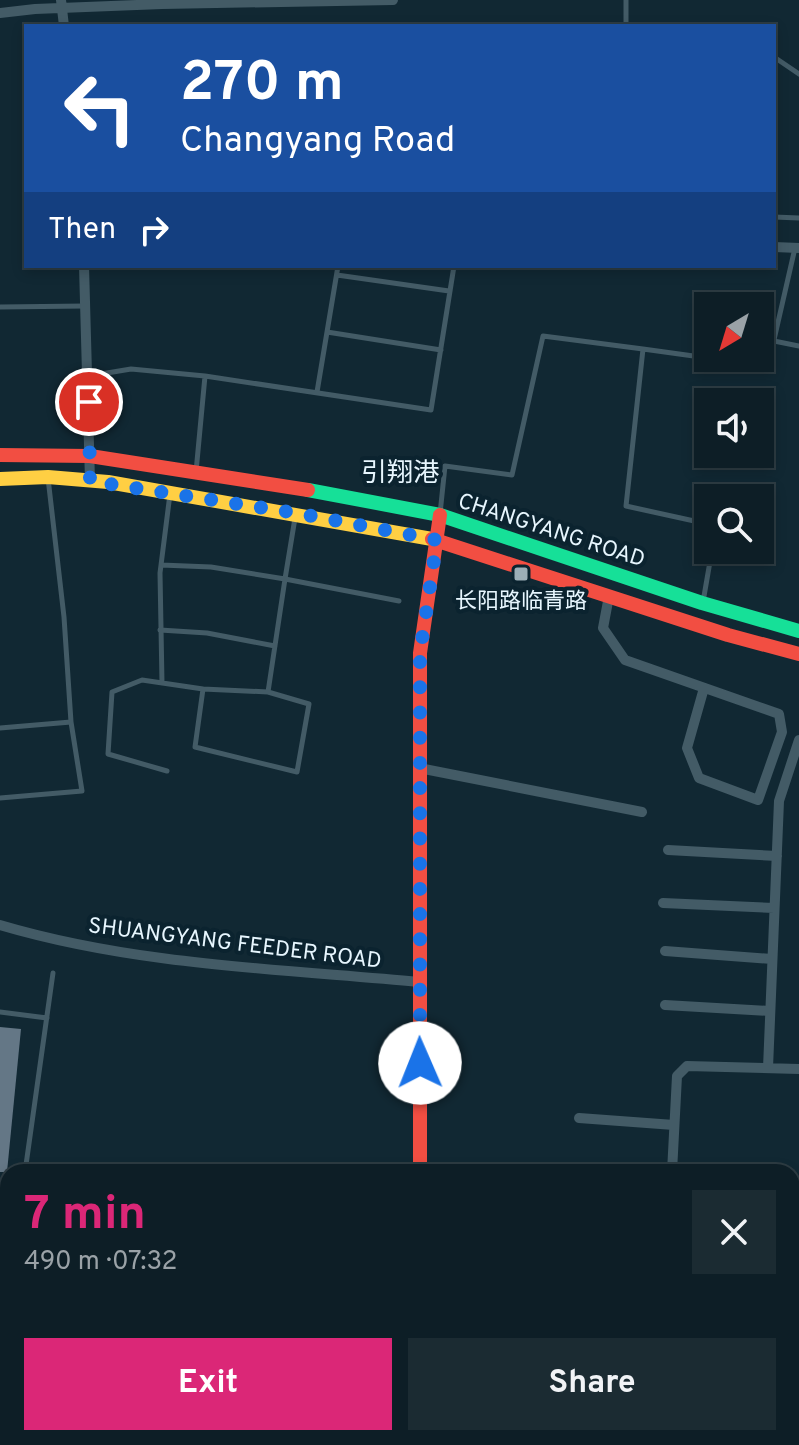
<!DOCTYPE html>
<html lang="en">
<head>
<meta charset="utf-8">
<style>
  :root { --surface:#0d1e26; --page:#1b2b32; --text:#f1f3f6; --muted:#9aa2a7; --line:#2d3c43; --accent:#db2777 }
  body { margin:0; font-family:Overpass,"Noto Sans SC",sans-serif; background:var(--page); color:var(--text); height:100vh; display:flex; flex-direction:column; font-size:30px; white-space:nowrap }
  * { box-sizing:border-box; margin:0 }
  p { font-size:26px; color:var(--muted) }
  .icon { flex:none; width:44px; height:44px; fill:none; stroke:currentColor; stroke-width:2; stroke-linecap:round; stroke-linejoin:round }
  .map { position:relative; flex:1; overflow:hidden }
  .details { position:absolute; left:0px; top:1164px; width:800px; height:282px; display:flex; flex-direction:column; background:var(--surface); border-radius:24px 24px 0 0; box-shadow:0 4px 12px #0003,0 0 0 2px var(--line) }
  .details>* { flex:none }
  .banner { position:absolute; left:24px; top:24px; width:752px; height:244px; border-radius:0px; box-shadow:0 4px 12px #0003,0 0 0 2px var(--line); background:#1a4fa0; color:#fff; overflow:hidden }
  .needle { width:52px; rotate:218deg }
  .tools { position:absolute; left:694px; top:292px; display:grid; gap:16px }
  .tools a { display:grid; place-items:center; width:80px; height:80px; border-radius:0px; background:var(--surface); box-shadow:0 4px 12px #0003,0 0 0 2px var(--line); font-size:40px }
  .pin { position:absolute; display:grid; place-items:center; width:68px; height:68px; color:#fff; margin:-34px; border:4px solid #fff; border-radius:50%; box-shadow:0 2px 8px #0007 }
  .me { position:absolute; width:88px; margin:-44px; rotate:359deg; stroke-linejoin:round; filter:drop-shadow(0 0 6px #0008) }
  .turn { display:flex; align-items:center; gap:28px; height:168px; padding:0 24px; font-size:36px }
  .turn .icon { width:104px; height:104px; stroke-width:2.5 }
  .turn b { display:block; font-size:56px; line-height:68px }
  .then { display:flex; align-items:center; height:76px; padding:0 24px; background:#0003; gap:16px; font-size:30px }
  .round { display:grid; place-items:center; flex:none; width:84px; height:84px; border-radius:0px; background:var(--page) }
  .headline { display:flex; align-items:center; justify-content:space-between; height:136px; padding:0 24px }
  h1 { font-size:48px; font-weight:700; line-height:60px; color:var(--accent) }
  .button { display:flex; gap:16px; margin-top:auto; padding:16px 24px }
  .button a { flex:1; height:92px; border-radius:0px; background:var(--accent); color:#fff; font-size:32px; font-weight:700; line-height:92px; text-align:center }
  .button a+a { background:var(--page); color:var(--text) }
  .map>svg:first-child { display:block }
</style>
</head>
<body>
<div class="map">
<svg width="799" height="1445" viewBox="0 0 799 1445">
  <rect width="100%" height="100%" fill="#112833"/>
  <!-- building -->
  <path fill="#647786" d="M 0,1027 L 21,1029 L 7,1172 L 0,1172 Z"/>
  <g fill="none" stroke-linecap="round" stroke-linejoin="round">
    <!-- lane -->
    <path stroke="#435b66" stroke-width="5" d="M 626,0 L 626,26
      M 774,57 L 799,74
      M 774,217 L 799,218
      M 337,275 L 449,291
      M 0,307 L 85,306
      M 327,332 L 441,350
      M 774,341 L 799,346
      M 708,358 L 643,349 L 626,506 L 708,524
      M 712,358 L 768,366 L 795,248
      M 89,376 L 131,369 L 205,376
      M 317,392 L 338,266
      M 196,472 L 205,376 L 431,410 L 454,266
      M 440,514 L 445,466 L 512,475 L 543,336 L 643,349
      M 295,518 L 285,579 L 399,601
      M 161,565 L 211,567 L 285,579 L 268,692 L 309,704 L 297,772 L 195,747 L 203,689 L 268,692
      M 703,602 L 712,550
      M 160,630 L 207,633 L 275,646
      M 162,683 L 160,573 L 170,494
      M 0,728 L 71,722 L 64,617 L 48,478
      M 167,771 L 108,754 L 112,692 L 142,680 L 203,689
      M 0,798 L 82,791 L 71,722
      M 0,1012 L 47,1018
      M 25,1172 L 53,973
      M 527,1445 L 529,1438
      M 742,1445 L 742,1438"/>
    <!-- street -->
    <path stroke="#435b66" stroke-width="10" d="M 61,0 L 64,26
      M 0,13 L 35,9 L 162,4 L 393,0
      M 774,247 L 799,248
      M 84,266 L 90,481
      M 609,596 L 603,628 L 625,660 L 779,714 L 782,732 L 758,800 L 699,778 L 687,748 L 704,688
      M 419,768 L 642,812
      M 668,850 L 777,856
      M 663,903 L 774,908
      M 0,925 C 135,965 279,969 419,982
      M 665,951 L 772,959
      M 665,1005 L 770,1011
      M 768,1068 L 779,801 L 799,740
      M 579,1118 L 674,1125
      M 672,1172 L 677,1076 L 687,1066 L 799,1069
      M 0,1223 L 8,1226
      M 792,1227 L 799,1227
      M 0,1295 L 8,1255
      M 792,1331 L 799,1331
      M 792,1433 L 799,1434"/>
    <!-- fast -->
    <path stroke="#16e098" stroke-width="14" d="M 308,490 L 440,515 L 702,603 L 799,631"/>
    <!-- slow -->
    <path stroke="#ffcf43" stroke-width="14" d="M 0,479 L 48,477 L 108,482 L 432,539"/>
    <!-- jam -->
    <path stroke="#f24e42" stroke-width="14" d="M 0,455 L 90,456 L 308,490
      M 432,539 L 728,635 L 799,654
      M 420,1172 L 420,653 L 440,515
      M 369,1445 L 371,1438"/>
  </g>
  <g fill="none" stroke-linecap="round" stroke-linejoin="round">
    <!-- route -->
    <path stroke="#1a73e8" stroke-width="14" stroke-dasharray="0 25.2" d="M 89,402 L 90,481 L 296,513 L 437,540 L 420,653 L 420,1063"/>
  </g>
  <!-- markers -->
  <rect fill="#9caeb7" stroke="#0b232f" stroke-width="3" x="513" y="566" width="16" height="16" rx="4"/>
  <g text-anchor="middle" stroke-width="8" stroke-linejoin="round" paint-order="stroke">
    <!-- street labels -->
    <g font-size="22" fill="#e7f6fe" stroke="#0b232f">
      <text transform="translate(552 529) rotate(18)" y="8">CHANGYANG ROAD</text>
      <text transform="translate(235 942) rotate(7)" y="8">SHUANGYANG FEEDER ROAD</text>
    </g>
    <!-- poi labels -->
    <g font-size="22" fill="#e7f6fe" stroke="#0b232f">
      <text x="521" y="608">长阳路临青路</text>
    </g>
    <!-- quarter labels -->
    <g font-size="26" fill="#e7f6fe" stroke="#0b232f">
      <text x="400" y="481">引翔港</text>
    </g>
  </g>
</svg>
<div class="tools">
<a><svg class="needle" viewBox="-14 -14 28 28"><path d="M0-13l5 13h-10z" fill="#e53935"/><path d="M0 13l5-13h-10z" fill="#9aa2a7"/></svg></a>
<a><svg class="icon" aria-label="sound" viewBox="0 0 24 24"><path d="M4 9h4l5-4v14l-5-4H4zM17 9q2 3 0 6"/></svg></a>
<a><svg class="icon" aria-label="search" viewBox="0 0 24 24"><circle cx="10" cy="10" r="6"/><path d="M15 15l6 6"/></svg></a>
</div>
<div class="pin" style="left:89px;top:402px;background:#d93025"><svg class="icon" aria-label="arrive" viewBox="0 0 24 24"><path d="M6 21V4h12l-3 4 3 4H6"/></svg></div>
<svg class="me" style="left:420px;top:1063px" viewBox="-20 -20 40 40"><circle r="19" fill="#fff"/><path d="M0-13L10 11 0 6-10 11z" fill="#1a73e8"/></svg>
<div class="banner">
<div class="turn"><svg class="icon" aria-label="left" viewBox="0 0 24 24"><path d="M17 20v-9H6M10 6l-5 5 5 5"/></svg><div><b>270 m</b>Changyang Road</div></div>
<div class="then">Then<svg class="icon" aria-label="right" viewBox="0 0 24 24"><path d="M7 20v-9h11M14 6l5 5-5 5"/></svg></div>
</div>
<section class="details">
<div class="headline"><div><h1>7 min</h1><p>490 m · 07:32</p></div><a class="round"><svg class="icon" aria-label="close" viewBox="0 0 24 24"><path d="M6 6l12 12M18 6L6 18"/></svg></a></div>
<div class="button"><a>Exit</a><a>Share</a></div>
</section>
</div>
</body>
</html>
